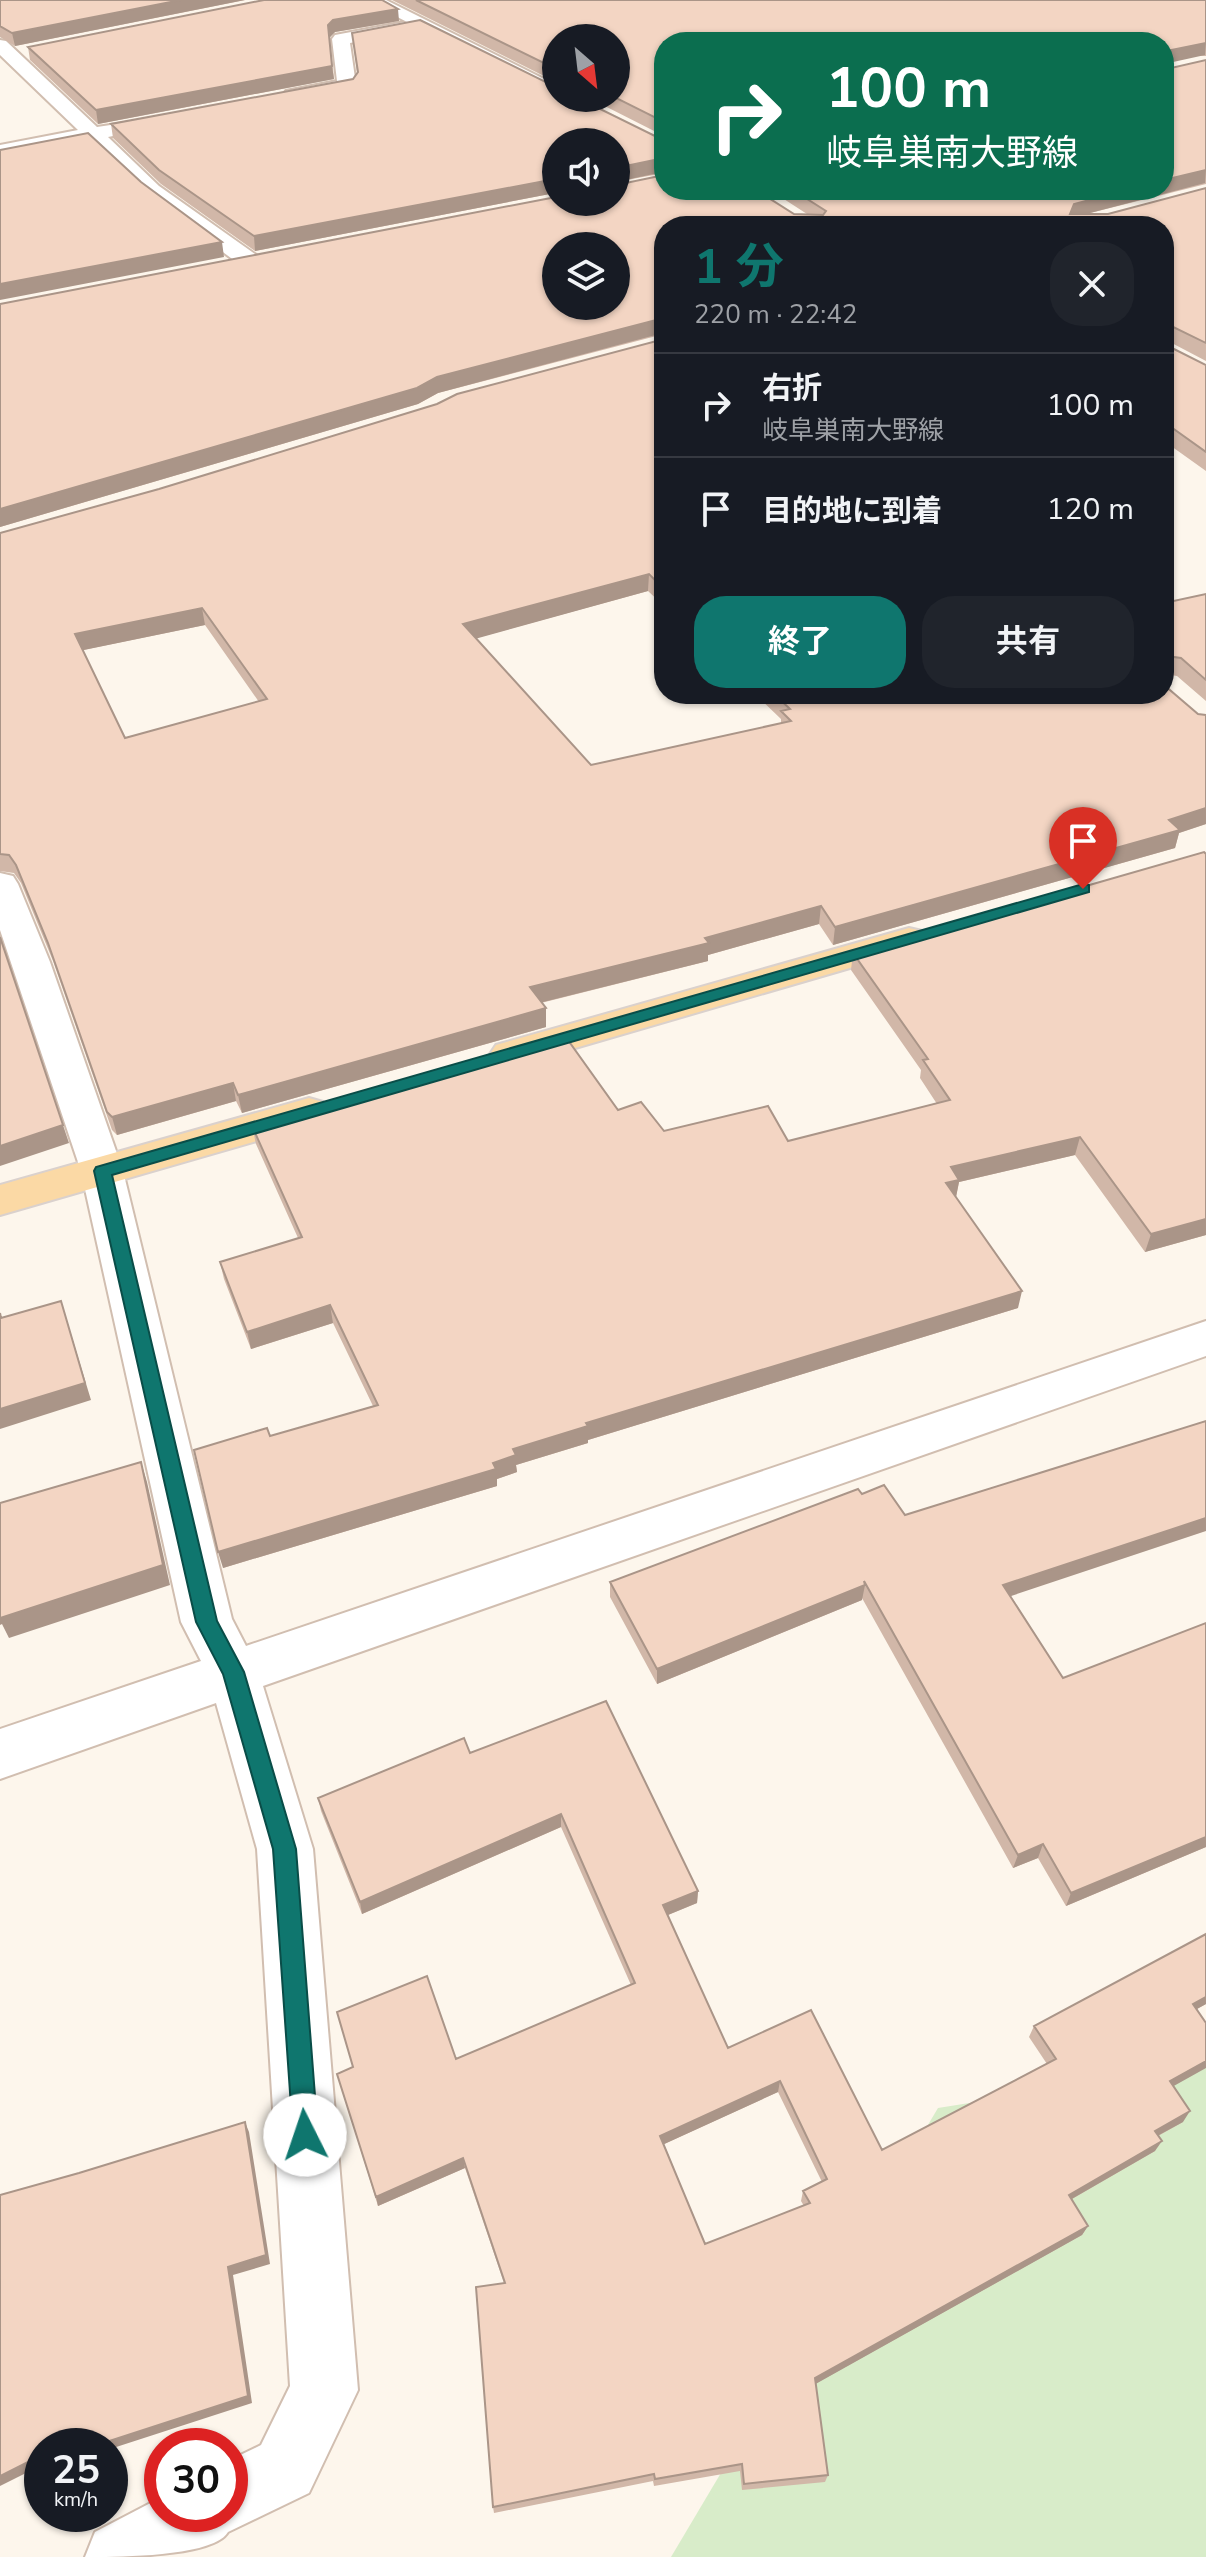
<!DOCTYPE html>
<html lang="ja">
<head>
<meta charset="utf-8">
<style>
  :root { --surface:#171b24; --page:#20242c; --text:#f1f3f6; --muted:#9ea1a6; --line:#363941; --accent:#0f766e }
  body { margin:0; font-family:"Nunito Sans","Noto Sans JP",sans-serif; background:var(--page); color:var(--text); height:100vh; display:flex; flex-direction:column; font-size:30px; white-space:nowrap }
  * { box-sizing:border-box; margin:0 }
  p { font-size:26px; color:var(--muted) }
  .icon { flex:none; width:44px; height:44px; fill:none; stroke:currentColor; stroke-width:2; stroke-linecap:round; stroke-linejoin:round }
  .map { position:relative; flex:1; overflow:hidden }
  .panel { position:absolute; left:654px; top:216px; width:520px; height:488px; display:flex; flex-direction:column; background:var(--surface); border-radius:32px; box-shadow:0 2px 6px #0004 }
  .panel>* { flex:none }
  .banner { position:absolute; left:654px; top:32px; width:520px; height:168px; border-radius:32px; box-shadow:0 2px 6px #0004; background:#0b6e4f; color:#fff; overflow:hidden }
  .needle { width:52px; rotate:152deg }
  .tools { position:absolute; left:542px; top:24px; display:grid; gap:16px }
  .tools a { display:grid; place-items:center; width:88px; height:88px; border-radius:50%; background:var(--surface); box-shadow:0 2px 6px #0004; font-size:40px }
  .speed { position:absolute; left:24px; top:2428px; display:flex; gap:16px; font-size:40px; font-weight:700; text-align:center }
  .speed>* { display:grid; place-content:center; width:104px; height:104px; border-radius:50%; background:var(--surface); box-shadow:0 2px 6px #0004; line-height:1 }
  .speed small { font-size:20px; font-weight:400 }
  .speed .limit { border:12px solid #d22; background:#fff; color:#111 }
  .pin { position:absolute; display:grid; place-items:center; width:68px; height:68px; color:#fff; margin:-82px -34px; border-radius:50% 50% 50% 0; rotate:-45deg; box-shadow:0 0 8px #0007 }
  .pin .icon { rotate:45deg }
  .me { position:absolute; width:88px; margin:-44px; rotate:356deg; stroke-linejoin:round; filter:drop-shadow(0 0 6px #0008) }
  .turn { display:flex; align-items:center; gap:28px; height:168px; padding:0 40px; font-size:36px }
  .turn .icon { width:104px; height:104px; stroke-width:2.5 }
  .turn b { display:block; font-size:56px; line-height:68px }
  .round { display:grid; place-items:center; flex:none; width:84px; height:84px; border-radius:32px; background:var(--page) }
  .summary { display:flex; align-items:center; justify-content:space-between; height:136px; padding:0 40px }
  h1 { font-size:48px; font-weight:700; line-height:60px; color:var(--accent) }
  .primary-button { display:flex; gap:16px; margin-top:auto; padding:16px 40px }
  .primary-button a { flex:1; height:92px; border-radius:32px; background:var(--accent); color:#fff; font-size:32px; font-weight:700; line-height:92px; text-align:center }
  .primary-button a+a { background:var(--page); color:var(--text) }
  ul { padding:0; list-style:none }
  li { display:flex; align-items:center; gap:24px; height:104px; padding:0 40px; border-top:2px solid var(--line) }
  li div { flex:1 }
  li b { display:block; font-size:30px }
  li em { font-style:normal }
  .map>svg:first-child { display:block }
</style>
</head>
<body>
<div class="map">
<svg width="1206" height="2557" viewBox="0 0 1206 2557">
  <rect width="100%" height="100%" fill="#fdf6ec"/>
  <!-- green -->
  <path fill="#d8ecc9" d="M 1206,2065 L 1206,2557 L 671,2557 L 938,2108 Z"/>
  <g fill="none" stroke-linecap="round" stroke-linejoin="round">
    <defs>
      <path id="minor" d="M 410,21 L 419,26 L 416,30 L 350,43 L 356,85 L 354,89 L 293,101 L 283,95 L 286,91 L 337,81 L 332,39 L 335,35 Z
        M 0,40 L 6,41 L 97,127 L 178,115 L 181,119 L 178,123 L 108,137 L 159,186 L 259,257 L 262,262 L 259,267 L 243,267 L 145,194 L 89,140 L 0,157 L 0,145 L 78,130 L 0,55 Z
        M 0,873 L 13,876 L 18,884 L 50,962 L 123,1171 L 232,1619 L 246,1646 L 1206,1321 L 1206,1356 L 263,1686 L 313,1849 L 358,2390 L 309,2493 L 228,2532 C 214,2557 117,2557 85,2557 L 95,2532 L 162,2497 L 162,2514 L 230,2514 L 230,2460 L 261,2445 L 290,2386 L 257,1849 L 216,1703 L 0,1779 L 0,1729 L 201,1661 L 181,1622 L 81,1171 L 0,930 Z"/>
      <path id="tertiary" d="M 364,0 L 386,0 L 556,85 L 556,98 Z"/>
      <path id="primary" d="M 909,928 L 922,931 L 927,939 L 922,947 L 510,1067 L 496,1063 L 490,1054 L 496,1045 Z
        M 309,1098 L 323,1102 L 329,1112 L 323,1122 L 0,1215 L 0,1185 Z"/>
    </defs>
    <!-- minor casing -->
    <use href="#minor" stroke="#d1beb0" stroke-width="4"/>
    <!-- tertiary casing -->
    <use href="#tertiary" stroke="#d1beb0" stroke-width="4"/>
    <!-- primary casing -->
    <use href="#primary" stroke="#dad1cd" stroke-width="4"/>
    <!-- minor -->
    <use href="#minor" fill="#fff" fill-rule="evenodd"/>
    <!-- tertiary -->
    <use href="#tertiary" fill="#fff" fill-rule="evenodd"/>
    <!-- primary -->
    <use href="#primary" fill="#fbd9a5" fill-rule="evenodd"/>
  </g>
  <!-- wall -->
  <path fill="#d1b7a8" fill-rule="evenodd" d="M 0,0 L 245,0 L 15,46 L 0,37 Z
    M 392,0 L 1206,0 L 1206,56 L 664,42 L 664,136 L 589,98 L 616,98 L 556,38 L 556,82 Z
    M 399,21 L 335,32 L 330,37 L 334,79 L 98,124 L 30,60 L 28,47 Z
    M 352,33 L 664,139 L 664,173 L 616,182 L 616,142 L 556,142 L 556,194 L 555,193 L 255,251 L 161,184 L 113,138 L 111,124 L 353,79 L 357,73 Z
    M 1206,60 L 1206,184 L 1086,214 L 1108,214 L 1206,188 L 1206,361 L 1166,340 L 1166,345 L 1206,365 L 1206,471 L 1164,441 L 1164,226 L 664,226 L 664,334 L 438,393 L 418,404 L 0,527 L 0,304 L 556,197 L 556,202 L 616,202 L 616,185 L 664,175 L 664,190 L 756,190 L 794,214 L 807,214 L 770,190 L 1164,190 L 1164,66 L 1167,69 ZM 556,246 L 616,246 L 616,306 L 556,306 Z
    M 664,339 L 664,606 L 648,591 L 476,638 L 591,765 L 781,723 L 781,719 L 755,694 L 1164,694 L 1198,714 L 1206,715 L 1206,824 L 1179,833 L 1175,848 L 833,945 L 819,924 L 708,955 L 708,961 L 541,1003 L 546,1027 L 242,1113 L 236,1101 L 117,1135 L 112,1130 L 53,961 L 21,883 L 14,873 L 0,871 L 0,533 L 159,489 ZM 205,625 L 259,702 L 125,738 L 83,650 Z
    M 1206,594 L 1206,701 L 1177,676 L 1165,674 L 1164,679 L 1164,603 Z
    M 853,953 L 1206,1235 L 1145,1252 L 1075,1155 L 959,1182 L 956,1197 L 1018,1308 L 588,1440 L 588,1443 L 516,1465 L 517,1472 L 497,1479 L 497,1486 L 223,1568 L 270,1436 L 373,1406 L 333,1323 L 251,1349 L 224,1279 L 220,1262 L 298,1238 L 256,1144 L 252,1126 L 618,1110 L 664,1131 L 788,1141 L 937,1104 L 920,1078 L 921,1070 L 851,970 Z
    M 862,1494 L 905,1515 L 1011,1596 L 1063,1678 L 1206,1623 L 1206,1847 L 1066,1906 L 1038,1858 L 1013,1868 L 862,1598 L 862,1600 L 657,1684 L 610,1597 L 610,1582 Z
    M 470,1753 L 698,1891 L 697,1903 L 668,1915 L 728,2048 L 882,2150 L 1047,2064 L 1029,2037 L 1034,2026 L 1206,1934 L 1206,2004 L 1197,2009 L 1173,2086 L 1183,2122 L 1158,2136 L 1155,2151 L 1072,2199 L 1088,2226 L 1082,2235 L 815,2384 L 828,2475 L 825,2482 L 742,2490 L 740,2471 L 654,2486 L 653,2481 L 494,2513 L 493,2507 L 504,2283 L 465,2168 L 378,2206 L 337,2074 L 456,2059 L 631,1985 L 561,1827 L 362,1914 L 321,1811 L 318,1798 ZM 778,2092 L 822,2182 L 803,2191 L 801,2201 L 804,2206 L 705,2244 L 664,2144 Z"/>
  <!-- shaded-wall -->
  <path fill="#aa9588" d="M 181,0 L 245,0 L 15,46 L 12,33 Z
    M 398,9 L 399,21 L 335,32 L 330,37 L 328,25 L 333,20 Z
    M 1206,43 L 1205,55 L 1164,64 L 1166,51 Z
    M 332,66 L 334,79 L 98,124 L 96,110 Z
    M 664,158 L 663,172 L 616,182 L 616,168 Z
    M 1206,170 L 1205,183 L 1071,218 L 1070,214 L 1074,204 L 1127,190 L 1164,190 L 1164,180 Z
    M 555,179 L 555,193 L 255,251 L 254,236 Z
    M 222,242 L 224,257 L 0,300 L 0,284 Z
    M 664,318 L 663,333 L 438,393 L 418,404 L 0,527 L 0,509 L 437,377 Z
    M 649,574 L 648,591 L 464,642 L 463,624 Z
    M 202,608 L 205,625 L 79,651 L 75,634 Z
    M 1206,808 L 1206,824 L 1179,833 L 1175,848 L 833,945 L 835,927 Z
    M 821,906 L 819,924 L 708,955 L 708,961 L 531,1005 L 530,987 Z
    M 546,1008 L 546,1027 L 242,1113 L 238,1095 Z
    M 233,1083 L 236,1101 L 117,1135 L 112,1117 Z
    M 63,1125 L 69,1143 L 0,1166 L 0,1146 Z
    M 1080,1137 L 1075,1155 L 959,1182 L 956,1197 L 946,1183 L 951,1167 Z
    M 1206,1219 L 1206,1235 L 1145,1252 L 1151,1234 Z
    M 1022,1291 L 1018,1308 L 588,1440 L 588,1443 L 516,1465 L 517,1472 L 497,1479 L 497,1486 L 223,1568 L 218,1552 L 493,1463 L 513,1449 L 586,1423 Z
    M 61,1301 L 91,1400 L 0,1429 L 0,1409 Z
    M 330,1305 L 333,1323 L 251,1349 L 247,1332 Z
    M 141,1462 L 147,1482 L 170,1585 L 9,1638 L 2,1624 L 0,1625 L 0,1612 Z
    M 1206,1518 L 1206,1531 L 999,1600 L 1003,1585 Z
    M 865,1585 L 862,1600 L 657,1684 L 657,1669 Z
    M 561,1814 L 561,1827 L 362,1914 L 360,1902 Z
    M 1206,1837 L 1206,1847 L 1066,1906 L 1071,1893 Z
    M 1043,1844 L 1038,1858 L 1013,1868 L 1018,1855 Z
    M 698,1891 L 697,1903 L 663,1917 L 663,1905 Z
    M 1206,1997 L 1206,2004 L 1186,2015 L 1193,2004 Z
    M 1206,2061 L 1206,2068 L 1163,2092 L 1170,2081 Z
    M 780,2081 L 778,2092 L 660,2146 L 660,2136 Z
    M 1190,2111 L 1183,2122 L 1148,2141 L 1155,2131 Z
    M 245,2122 L 249,2132 L 270,2264 L 233,2275 L 252,2403 L 110,2449 L 110,2446 L 94,2446 L 228,2267 Z
    M 1162,2141 L 1155,2151 L 1063,2204 L 1069,2195 Z
    M 463,2158 L 465,2168 L 378,2206 L 376,2197 Z
    M 1088,2226 L 1082,2235 L 812,2386 L 815,2378 Z
    M 42,2455 L 42,2465 L 0,2486 L 0,2476 Z"/>
  <!-- building -->
  <path fill="#f3d5c3" stroke="#aa9588" stroke-width="2" fill-rule="evenodd" d="M 0,0 L 181,0 L 12,33 L 0,26 Z
    M 264,0 L 382,0 L 398,9 L 333,20 L 328,25 L 332,66 L 96,110 L 28,47 Z
    M 416,0 L 1206,0 L 1206,43 L 1166,51 L 1164,63 L 1164,42 L 664,42 L 664,122 L 616,98 L 616,38 L 556,38 L 556,69 Z
    M 420,20 L 556,87 L 556,98 L 578,98 L 663,140 L 664,139 L 664,158 L 616,168 L 616,142 L 556,142 L 556,180 L 555,179 L 254,236 L 159,170 L 111,124 L 353,79 L 358,72 L 352,33 Z
    M 1206,60 L 1206,170 L 1164,180 L 1164,66 L 1167,69 Z
    M 88,133 L 141,182 L 222,242 L 0,284 L 0,150 Z
    M 664,175 L 664,190 L 756,190 L 794,214 L 823,215 L 826,211 L 793,190 L 1127,190 L 1074,204 L 1070,214 L 1108,214 L 1206,188 L 1206,343 L 1165,323 L 1166,345 L 1206,365 L 1206,452 L 1164,422 L 1164,226 L 664,226 L 664,318 L 437,377 L 417,388 L 0,509 L 0,304 L 556,197 L 556,202 L 616,202 L 616,185 ZM 556,246 L 616,246 L 616,306 L 556,306 Z
    M 664,339 L 664,589 L 649,574 L 463,624 L 591,765 L 791,721 L 781,711 L 790,709 L 774,694 L 1164,694 L 1164,685 L 1198,714 L 1206,715 L 1206,808 L 1169,820 L 1180,830 L 835,927 L 821,906 L 705,938 L 709,943 L 530,987 L 546,1008 L 238,1095 L 233,1083 L 112,1117 L 107,1112 L 48,943 L 16,865 L 9,855 L 0,854 L 0,533 L 159,489 L 437,404 L 457,394 ZM 202,608 L 267,699 L 125,738 L 75,634 Z
    M 1206,594 L 1206,680 L 1181,658 L 1166,656 L 1165,674 L 1164,674 L 1164,603 Z
    M 1204,852 L 1206,854 L 1206,1219 L 1151,1234 L 1080,1137 L 951,1167 L 959,1180 L 946,1183 L 1022,1291 L 586,1423 L 588,1426 L 513,1449 L 516,1455 L 493,1463 L 496,1469 L 218,1552 L 194,1450 L 267,1428 L 270,1436 L 378,1405 L 330,1305 L 247,1332 L 220,1262 L 302,1237 L 252,1126 L 565,1036 L 618,1110 L 641,1102 L 664,1131 L 768,1106 L 788,1141 L 950,1100 L 923,1060 L 928,1059 L 853,953 Z
    M 0,937 L 63,1125 L 0,1146 Z
    M 61,1301 L 85,1383 L 0,1409 L 0,1313 L 1,1318 Z
    M 1206,1421 L 1206,1518 L 1003,1585 L 1063,1678 L 1206,1623 L 1206,1837 L 1071,1893 L 1043,1844 L 1018,1855 L 864,1581 L 865,1585 L 657,1669 L 610,1582 L 858,1489 L 862,1494 L 884,1485 L 905,1515 Z
    M 141,1462 L 163,1565 L 0,1618 L 0,1503 Z
    M 606,1701 L 698,1891 L 663,1905 L 728,2048 L 811,2010 L 882,2150 L 1056,2059 L 1034,2026 L 1206,1934 L 1206,1997 L 1193,2004 L 1206,2023 L 1206,2061 L 1170,2081 L 1190,2111 L 1155,2131 L 1162,2141 L 1069,2195 L 1088,2226 L 815,2378 L 828,2475 L 744,2484 L 742,2464 L 655,2479 L 654,2474 L 493,2507 L 476,2287 L 505,2283 L 463,2158 L 376,2197 L 337,2074 L 353,2067 L 337,2012 L 427,1976 L 456,2059 L 635,1983 L 561,1814 L 360,1902 L 318,1798 L 464,1738 L 470,1753 ZM 780,2081 L 827,2179 L 803,2191 L 810,2203 L 705,2244 L 660,2136 Z
    M 245,2122 L 266,2255 L 228,2267 L 248,2396 L 94,2446 L 42,2446 L 42,2455 L 0,2476 L 0,2195 L 79,2173 Z"/>
  <!-- route -->
  <path fill="#0f766e" stroke="#0a4d48" stroke-width="2" d="M 1083,884 L 1089,885 L 1089,892 L 112,1175 L 217,1621 L 244,1672 L 296,1849 L 318,2135 L 314,2144 L 305,2148 L 296,2144 L 293,2135 L 273,1849 L 223,1674 L 196,1622 L 94,1171 L 96,1167 Z"/>
</svg>
<div class="tools">
<a><svg class="needle" viewBox="-14 -14 28 28"><path d="M0-13l5 13h-10z" fill="#e53935"/><path d="M0 13l5-13h-10z" fill="#9ea1a6"/></svg></a>
<a><svg class="icon" aria-label="sound" viewBox="0 0 24 24"><path d="M4 9h4l5-4v14l-5-4H4zM17 9q2 3 0 6"/></svg></a>
<a><svg class="icon" aria-label="layers" viewBox="0 0 24 24"><path d="M12 4l9 5-9 5-9-5zM3 14l9 5 9-5"/></svg></a>
</div>
<div class="speed"><div>25<small>km/h</small></div><div class="limit">30</div></div>
<div class="pin" style="left:1083px;top:889px;background:#d93025"><svg class="icon" aria-label="arrive" viewBox="0 0 24 24"><path d="M6 21V4h12l-3 4 3 4H6"/></svg></div>
<svg class="me" style="left:305px;top:2135px" viewBox="-20 -20 40 40"><circle r="19" fill="#fff"/><path d="M0-13L10 11 0 6-10 11z" fill="#0f766e"/></svg>
<div class="banner">
<div class="turn"><svg class="icon" aria-label="right" viewBox="0 0 24 24"><path d="M7 20v-9h11M14 6l5 5-5 5"/></svg><div><b>100 m</b>岐阜巣南大野線</div></div>
</div>
<section class="panel">
<div class="summary"><div><h1>1 分</h1><p>220 m · 22:42</p></div><a class="round"><svg class="icon" aria-label="close" viewBox="0 0 24 24"><path d="M6 6l12 12M18 6L6 18"/></svg></a></div>
<ul>
<li><svg class="icon" aria-label="right" viewBox="0 0 24 24"><path d="M7 20v-9h11M14 6l5 5-5 5"/></svg><div><b>右折</b><p>岐阜巣南大野線</p></div><em>100 m</em></li>
<li><svg class="icon" aria-label="arrive" viewBox="0 0 24 24"><path d="M6 21V4h12l-3 4 3 4H6"/></svg><div><b>目的地に到着</b></div><em>120 m</em></li>
</ul>
<div class="primary-button"><a>終了</a><a>共有</a></div>
</section>
</div>
</body>
</html>
